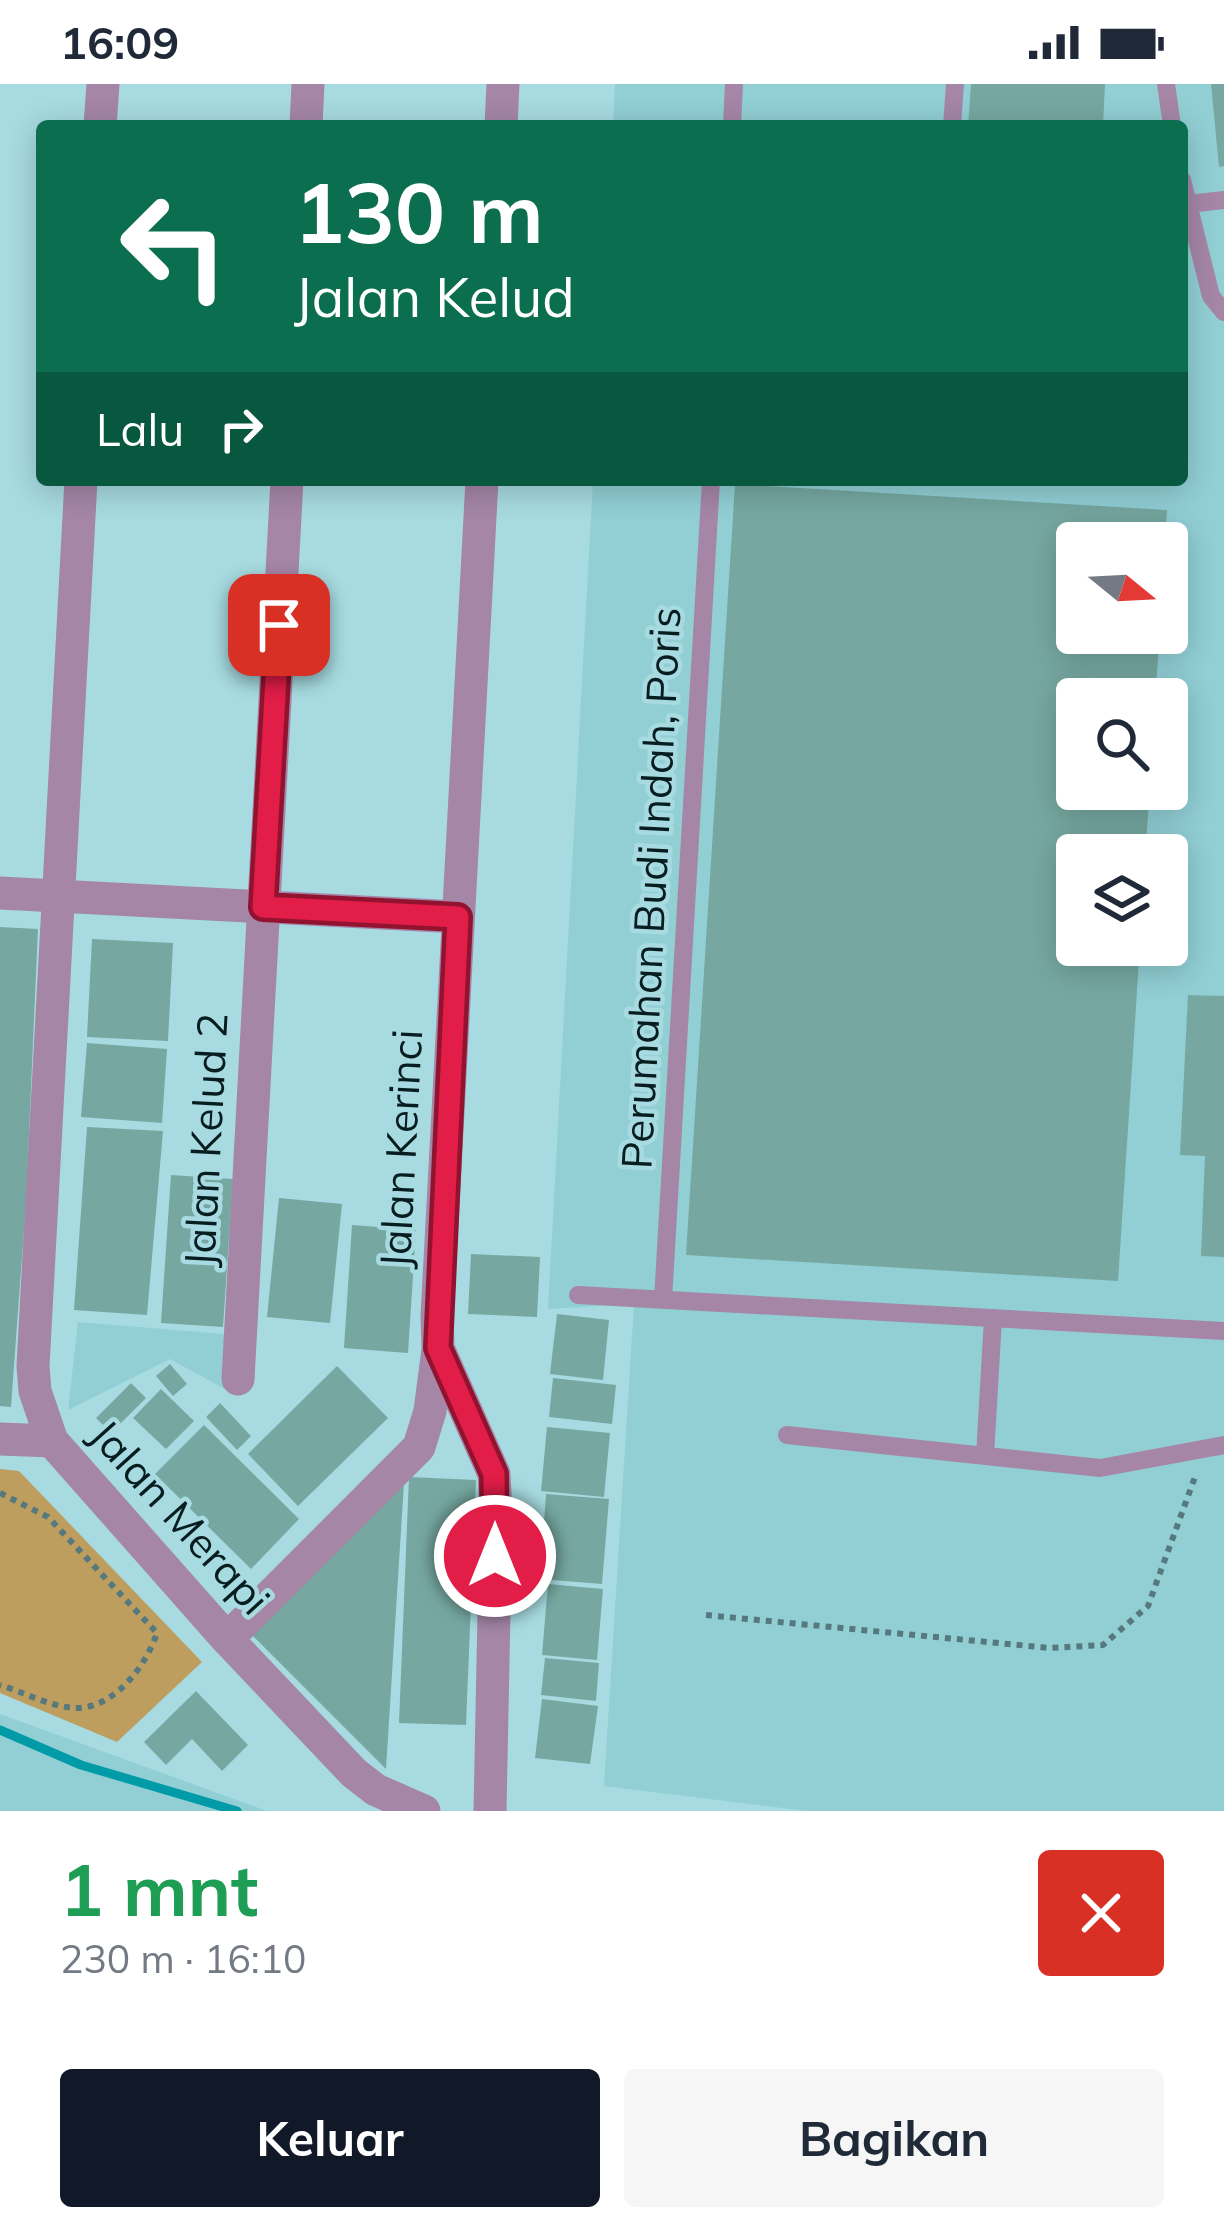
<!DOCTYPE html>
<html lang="id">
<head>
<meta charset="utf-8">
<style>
  :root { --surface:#fff; --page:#f6f6f7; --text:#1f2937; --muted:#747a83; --accent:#111827 }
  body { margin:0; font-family:Mulish,sans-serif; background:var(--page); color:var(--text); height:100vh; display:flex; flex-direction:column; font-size:45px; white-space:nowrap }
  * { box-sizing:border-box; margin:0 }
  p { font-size:39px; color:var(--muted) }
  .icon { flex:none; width:66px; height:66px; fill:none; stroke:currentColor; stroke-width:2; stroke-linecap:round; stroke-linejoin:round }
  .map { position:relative; height:1727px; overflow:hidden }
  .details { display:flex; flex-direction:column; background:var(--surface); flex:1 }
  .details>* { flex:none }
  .top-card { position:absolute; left:36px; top:36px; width:1152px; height:366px; border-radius:12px; box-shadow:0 6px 30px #0003; background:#0b6e4f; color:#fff; overflow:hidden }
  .needle { width:78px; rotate:108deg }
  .fabs { position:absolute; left:1056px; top:438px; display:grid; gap:24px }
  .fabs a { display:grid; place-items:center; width:132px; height:132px; border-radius:12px; background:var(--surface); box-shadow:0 6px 30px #0003; font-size:60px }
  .pin { position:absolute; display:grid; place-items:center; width:102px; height:102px; color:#fff; margin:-51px; border-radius:24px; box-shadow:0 6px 18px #0006 }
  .me { position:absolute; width:132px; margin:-66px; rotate:0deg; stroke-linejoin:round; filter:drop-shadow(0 0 9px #0008) }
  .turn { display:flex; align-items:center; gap:42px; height:252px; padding:0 60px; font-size:54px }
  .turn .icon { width:156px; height:156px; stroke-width:2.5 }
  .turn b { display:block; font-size:84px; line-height:102px }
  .then { display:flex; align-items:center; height:114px; padding:0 60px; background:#0003; gap:24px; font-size:45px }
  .round { display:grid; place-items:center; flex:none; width:126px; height:126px; border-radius:12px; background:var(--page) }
  .summary { display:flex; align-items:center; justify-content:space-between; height:204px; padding:0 60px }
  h1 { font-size:72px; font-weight:700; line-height:90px; color:#1e9e55 }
  .button { display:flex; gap:24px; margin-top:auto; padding:24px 60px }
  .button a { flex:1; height:138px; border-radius:12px; background:var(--accent); color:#fff; font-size:48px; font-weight:700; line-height:138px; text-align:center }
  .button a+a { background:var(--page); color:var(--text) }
  .status { display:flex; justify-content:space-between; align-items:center; height:84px; padding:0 60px; background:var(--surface); direction:ltr }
  .status svg { height:33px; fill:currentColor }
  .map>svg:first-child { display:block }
</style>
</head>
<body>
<div class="status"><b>16:09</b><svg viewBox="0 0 49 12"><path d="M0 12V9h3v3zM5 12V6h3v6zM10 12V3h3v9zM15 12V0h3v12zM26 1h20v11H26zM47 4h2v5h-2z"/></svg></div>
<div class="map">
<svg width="1224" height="1727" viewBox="0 0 1224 1727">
  <rect width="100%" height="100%" fill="#a7dbe1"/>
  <!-- built -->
  <path fill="#91cfd5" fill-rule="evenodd" d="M 615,0 L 1224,0 L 1224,1727 L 806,1727 L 604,1702 L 634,1220 L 548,1225 L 593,396 L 1182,396 L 1182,42 L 613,42 ZM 1077,459 L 1167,459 L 1167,549 L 1077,549 ZM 1077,615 L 1167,615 L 1167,705 L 1077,705 ZM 1077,771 L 1167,771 L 1167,861 L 1077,861 Z
    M 78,1238 L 236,1251 L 232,1309 L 170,1275 L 68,1326 Z
    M 0,1630 L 267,1727 L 0,1727 Z"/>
  <!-- green -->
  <path fill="#bd9e5e" d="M 0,1385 L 19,1387 L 202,1578 L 117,1658 L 0,1609 Z"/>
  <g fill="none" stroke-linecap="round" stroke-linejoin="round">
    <!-- stream -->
    <path stroke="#009ba7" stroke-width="9" d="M 0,1646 L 81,1681 L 237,1727"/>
  </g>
  <!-- building -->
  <path fill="#76a8a1" d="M 971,0 L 1105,0 L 1103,42 L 968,42 Z
    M 1211,0 L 1224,0 L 1224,82 L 1219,83 Z
    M 735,400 L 1167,426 L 1165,459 L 1077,459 L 1077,549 L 1160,549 L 1155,615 L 1077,615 L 1077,705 L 1150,705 L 1145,771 L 1077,771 L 1077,861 L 1140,861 L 1118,1197 L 686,1171 Z
    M 0,843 L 38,845 L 26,1118 L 11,1323 L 0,1322 Z
    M 92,855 L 173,859 L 168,957 L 87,953 Z
    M 1188,911 L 1224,912 L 1224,1173 L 1201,1172 L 1205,1072 L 1180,1071 Z
    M 87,959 L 167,965 L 162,1039 L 81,1033 Z
    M 87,1043 L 163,1047 L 147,1231 L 74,1226 Z
    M 171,1091 L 233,1095 L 223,1243 L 161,1239 Z
    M 279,1114 L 342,1120 L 330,1239 L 267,1233 Z
    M 352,1141 L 416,1146 L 408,1269 L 344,1264 Z
    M 471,1170 L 540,1173 L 537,1233 L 468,1230 Z
    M 557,1230 L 609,1236 L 603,1296 L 550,1290 Z
    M 170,1280 L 187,1300 L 173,1312 L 156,1292 Z
    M 337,1282 L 388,1334 L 298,1422 L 248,1370 Z
    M 553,1294 L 616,1301 L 612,1340 L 549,1333 Z
    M 131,1299 L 146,1314 L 111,1349 L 96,1334 Z
    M 161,1305 L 194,1337 L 166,1365 L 133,1334 Z
    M 220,1319 L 251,1352 L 237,1366 L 206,1333 Z
    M 204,1341 L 299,1435 L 251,1485 L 155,1390 Z
    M 547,1343 L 610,1349 L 604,1413 L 541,1407 Z
    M 409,1393 L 476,1396 L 466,1641 L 399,1639 Z
    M 404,1399 L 386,1685 L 246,1545 Z
    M 546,1410 L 609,1415 L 602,1500 L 540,1495 Z
    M 548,1500 L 603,1505 L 597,1576 L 542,1571 Z
    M 545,1574 L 599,1579 L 596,1617 L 541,1611 Z
    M 196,1607 L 248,1661 L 222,1687 L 192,1655 L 166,1681 L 144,1658 Z
    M 542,1615 L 598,1622 L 590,1680 L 535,1674 Z"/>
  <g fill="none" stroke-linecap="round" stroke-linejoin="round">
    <!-- path -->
    <path stroke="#55797e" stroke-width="6" stroke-dasharray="6 6" stroke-linecap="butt" d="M 0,1409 L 48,1433 L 157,1549 C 146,1582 114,1625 75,1624 C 51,1623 23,1608 0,1601
      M 706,1531 L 1050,1564 L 1103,1561 L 1148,1522 L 1195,1393"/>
    <!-- service -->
    <path stroke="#a586a7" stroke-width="18" d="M 1166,0 L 1172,42
      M 732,42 L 734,0
      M 952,42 L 955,0
      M 1182,96 L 1211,212 L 1224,228
      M 1188,120 L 1224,116
      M 578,1211 L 1224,1247
      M 663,1216 L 711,396
      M 787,1351 L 1100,1384 L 1224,1361
      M 985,1372 L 993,1234"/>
    <!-- minor -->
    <path stroke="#a586a7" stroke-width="33" d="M 100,42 L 103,0
      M 306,42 L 308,0
      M 501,42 L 503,0
      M 81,396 L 33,1282 L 35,1307 L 52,1357 L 227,1555 L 354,1689 L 376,1706 L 424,1727
      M 482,396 L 437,1232 L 438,1264 L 494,1390 L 496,1428 L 490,1727
      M 0,809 L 458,833
      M 238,1295 L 287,396
      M 0,1355 L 52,1357
      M 227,1555 L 419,1363 L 430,1327 L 438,1266"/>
  </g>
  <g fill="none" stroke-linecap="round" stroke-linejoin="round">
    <defs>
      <path id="route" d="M 279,541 L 263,823 L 458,833 L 438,1264 L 494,1390 L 495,1472"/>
    </defs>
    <!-- route casing -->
    <use href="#route" stroke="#92132f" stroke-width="30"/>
    <!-- route -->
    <use href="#route" stroke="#e11d48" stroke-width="21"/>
  </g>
  <g text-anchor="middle" stroke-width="9" stroke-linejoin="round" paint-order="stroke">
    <!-- street labels -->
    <g font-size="42" fill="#081d20" stroke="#a7dbe1">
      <text transform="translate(651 804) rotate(-87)" y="15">Perumahan Budi Indah, Poris</text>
      <text transform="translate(206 1056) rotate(-87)" y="15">Jalan Kelud 2</text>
      <text transform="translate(401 1065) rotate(-87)" y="15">Jalan Kerinci</text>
      <text transform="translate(180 1433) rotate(48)" y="15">Jalan Merapi</text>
    </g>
  </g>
</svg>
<div class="fabs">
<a><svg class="needle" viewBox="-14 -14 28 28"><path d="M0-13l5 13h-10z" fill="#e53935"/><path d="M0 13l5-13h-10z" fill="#747a83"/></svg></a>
<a><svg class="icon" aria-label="search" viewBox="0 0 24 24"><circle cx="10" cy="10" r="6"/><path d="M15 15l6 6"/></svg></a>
<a><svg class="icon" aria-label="layers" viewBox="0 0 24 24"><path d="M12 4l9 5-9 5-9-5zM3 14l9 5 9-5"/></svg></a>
</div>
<div class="pin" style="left:279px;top:541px;background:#d93025"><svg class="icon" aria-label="arrive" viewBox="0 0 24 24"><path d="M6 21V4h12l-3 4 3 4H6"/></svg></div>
<svg class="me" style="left:495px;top:1472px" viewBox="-20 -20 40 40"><circle r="17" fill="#e11d48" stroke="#fff" stroke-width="3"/><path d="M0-11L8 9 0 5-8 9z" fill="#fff"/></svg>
<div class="top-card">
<div class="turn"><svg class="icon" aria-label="left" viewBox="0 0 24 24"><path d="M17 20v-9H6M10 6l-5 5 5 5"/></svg><div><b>130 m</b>Jalan Kelud</div></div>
<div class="then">Lalu<svg class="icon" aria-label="right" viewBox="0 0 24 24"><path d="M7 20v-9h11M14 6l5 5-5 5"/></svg></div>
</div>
</div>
<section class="details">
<div class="summary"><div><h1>1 mnt</h1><p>230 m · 16:10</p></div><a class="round" style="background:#d93025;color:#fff"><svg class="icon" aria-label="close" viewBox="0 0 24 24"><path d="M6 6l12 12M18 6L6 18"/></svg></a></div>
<div class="button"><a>Keluar</a><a>Bagikan</a></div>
</section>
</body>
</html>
